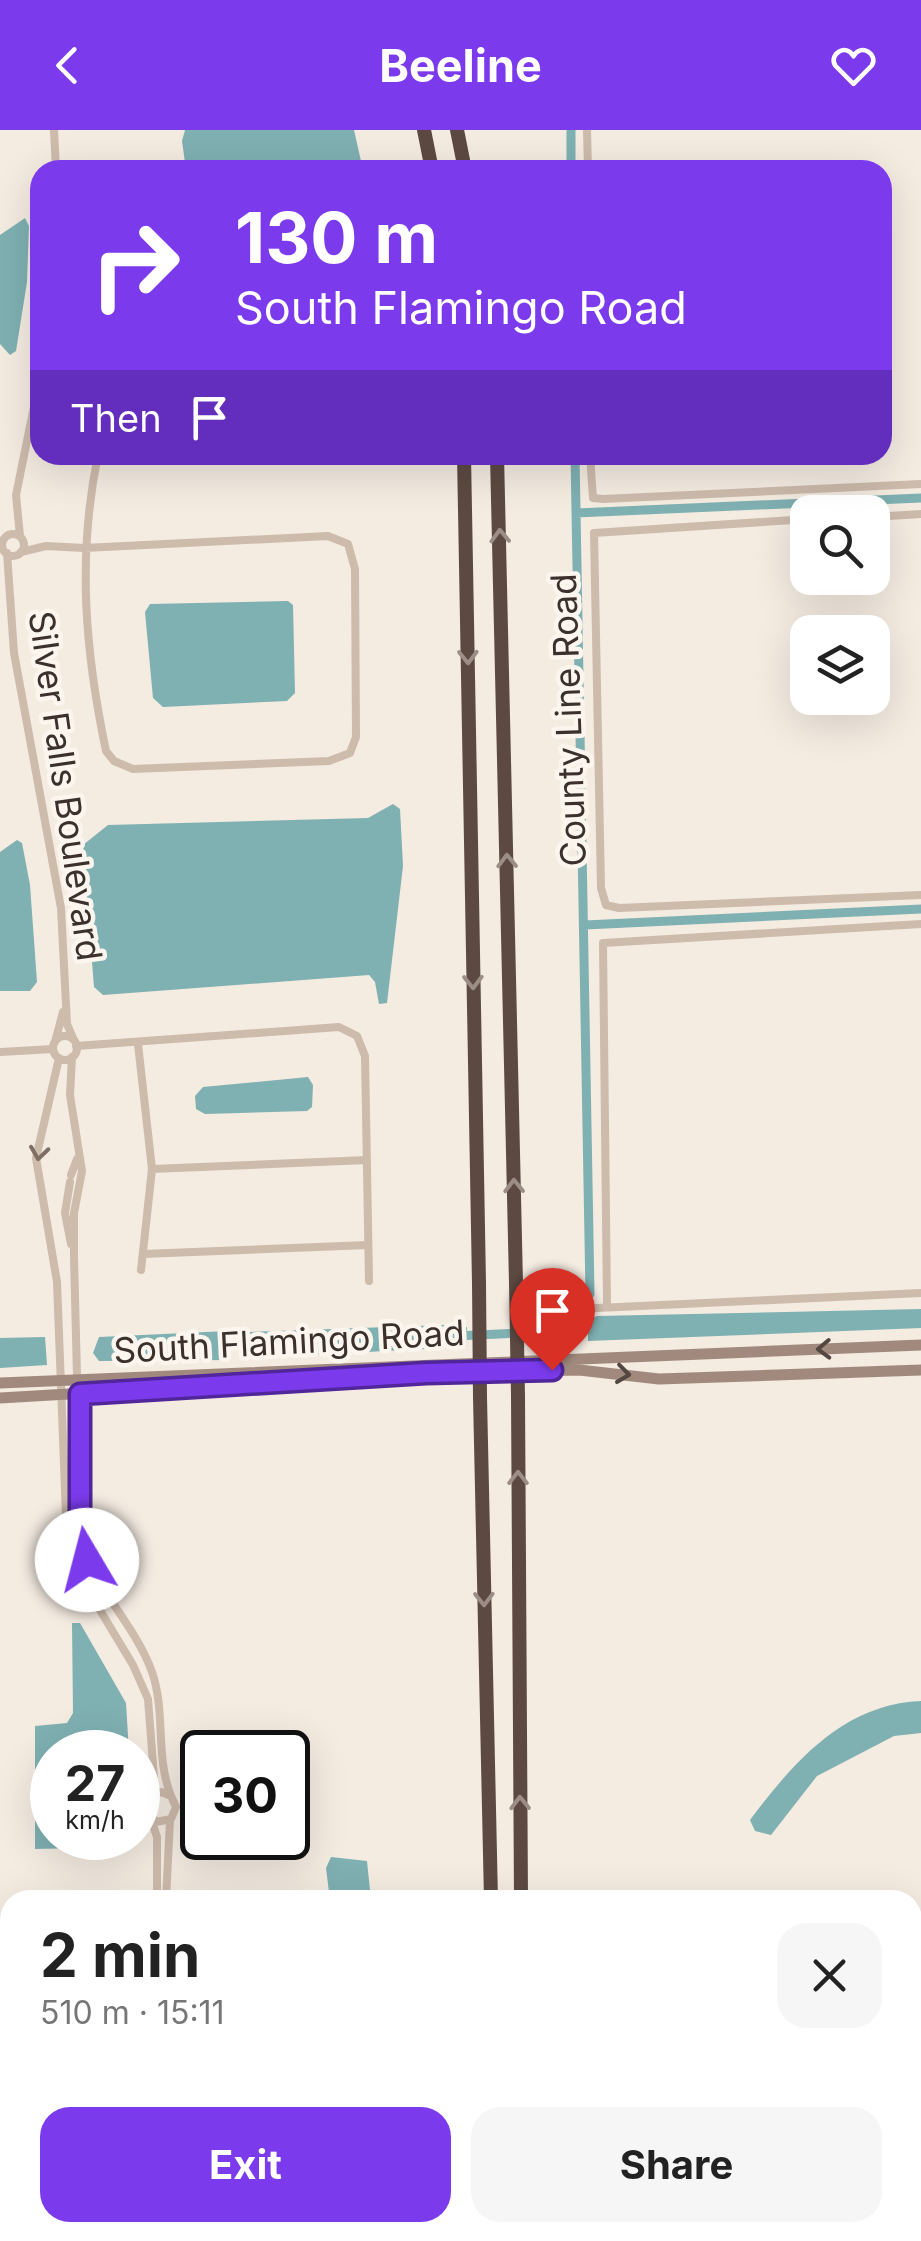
<!DOCTYPE html>
<html lang="en">
<head>
<meta charset="utf-8">
<style>
  :root { --surface:#fff; --page:#f6f6f6; --text:#222; --muted:#767676; --accent:#7c3aed }
  body { margin:0; font-family:Inter,sans-serif; background:var(--page); color:var(--text); height:100vh; display:flex; flex-direction:column; font-size:38px; white-space:nowrap }
  * { box-sizing:border-box; margin:0 }
  p { font-size:32px; color:var(--muted) }
  .icon { flex:none; width:55px; height:55px; fill:none; stroke:currentColor; stroke-width:2; stroke-linecap:round; stroke-linejoin:round }
  .map { position:relative; flex:1; overflow:hidden }
  .drawer { position:absolute; left:0px; top:1760px; width:922px; height:352px; display:flex; flex-direction:column; background:var(--surface); border-radius:30px 30px 0 0; box-shadow:0 10px 40px #0002 }
  .drawer>* { flex:none }
  .hud { position:absolute; left:30px; top:30px; width:862px; height:305px; border-radius:30px; box-shadow:0 10px 40px #0002; background:#7c3aed; color:#fff; overflow:hidden }
  .tools { position:absolute; left:790px; top:365px; display:grid; gap:20px }
  .tools a { display:grid; place-items:center; width:100px; height:100px; border-radius:20px; background:var(--surface); box-shadow:0 10px 40px #0002; font-size:50px }
  .speed { position:absolute; left:30px; top:1600px; display:flex; gap:20px; font-size:50px; font-weight:700; text-align:center }
  .speed>* { display:grid; place-content:center; width:130px; height:130px; border-radius:50%; background:var(--surface); box-shadow:0 10px 40px #0002; line-height:1 }
  .speed small { font-size:25px; font-weight:400 }
  .speed .limit { border:5px solid #111; border-radius:15px; background:#fff; color:#111 }
  .pin { position:absolute; display:grid; place-items:center; width:85px; height:85px; color:#fff; margin:-102px -42px; border-radius:50% 50% 50% 0; rotate:-45deg; box-shadow:0 0 10px #0007 }
  .pin .icon { rotate:45deg }
  .me { position:absolute; width:110px; margin:-55px; rotate:352deg; stroke-linejoin:round; filter:drop-shadow(0 0 8px #0008) }
  .turn { display:flex; align-items:center; gap:35px; height:210px; padding:0 40px; font-size:45px }
  .turn .icon { width:130px; height:130px; stroke-width:2.5 }
  .turn b { display:block; font-size:70px; line-height:85px }
  .then { display:flex; align-items:center; height:95px; padding:0 40px; background:#0003; gap:20px; font-size:38px }
  .round { display:grid; place-items:center; flex:none; width:105px; height:105px; border-radius:30px; background:var(--page) }
  .head { display:flex; align-items:center; justify-content:space-between; height:170px; padding:0 40px }
  h1 { font-size:60px; font-weight:700; line-height:75px }
  .primary-button { display:flex; gap:20px; margin-top:auto; padding:20px 40px }
  .primary-button a { flex:1; height:115px; border-radius:30px; background:var(--accent); color:#fff; font-size:40px; font-weight:700; line-height:115px; text-align:center }
  .primary-button a+a { background:var(--page); color:var(--text) }
  header { display:flex; justify-content:space-between; align-items:center; height:130px; padding:0 40px; background:var(--accent); color:#fff; font-size:45px; font-weight:700 }
  .map>svg:first-child { display:block }
</style>
</head>
<body>
<header><svg class="icon" aria-label="back" viewBox="0 0 24 24"><path d="M15 5l-7 7 7 7"/></svg>Beeline<svg class="icon" aria-label="heart" viewBox="0 0 24 24"><path d="M12 20l-8-8c-3-5 5-10 8-4 3-6 11-1 8 4z"/></svg></header>
<div class="map">
<svg width="921" height="2111" viewBox="0 0 921 2111">
  <rect width="100%" height="100%" fill="#f4ebe1"/>
  <!-- water -->
  <path fill="#7fb0b2" d="M 185,0 L 354,0 L 363,40 L 186,40 L 182,11 Z
    M 25,88 L 29,96 L 27,152 L 16,221 L 10,225 L 0,214 L 0,105 Z
    M 288,471 L 293,475 L 295,563 L 287,571 L 163,577 L 153,568 L 145,482 L 150,474 Z
    M 393,674 L 400,679 L 403,736 L 387,873 L 379,874 L 375,852 L 369,845 L 103,865 L 94,857 L 83,715 L 108,695 L 368,688 Z
    M 17,710 L 22,713 L 30,755 L 37,852 L 30,861 L 0,861 L 0,722 Z
    M 308,947 L 313,955 L 312,977 L 307,981 L 205,984 L 196,979 L 195,966 L 203,957 Z
    M 921,1179 L 921,1198 L 588,1211 L 588,1190 L 597,1186 Z
    M 444,1195 L 467,1197 L 467,1217 L 246,1228 L 250,1202 Z
    M 228,1201 L 229,1230 L 99,1231 L 93,1223 L 99,1207 Z
    M 45,1207 L 47,1235 L 0,1238 L 0,1208 Z
    M 72,1493 L 80,1493 L 126,1573 L 129,1622 L 52,1622 L 52,1708 L 130,1708 L 132,1713 L 126,1717 L 35,1719 L 35,1596 L 67,1593 L 73,1583 Z
    M 921,1571 L 921,1603 L 894,1606 L 817,1646 L 771,1705 L 755,1701 L 750,1690 C 793,1633 843,1574 921,1571 Z
    M 331,1727 L 367,1731 L 371,1770 L 330,1770 L 326,1738 Z
    M 913,1969 L 921,1974 L 921,2111 L 847,2111 L 846,2103 L 912,2102 Z"/>
  <g fill="none" stroke-linecap="round" stroke-linejoin="round">
    <!-- canal -->
    <path stroke="#7fb0b2" stroke-width="9" d="M 571,0 L 571,40
      M 575,325 L 590,1164
      M 576,383 L 921,368
      M 585,795 L 921,779
      M 455,1206 L 562,1201
      M 220,1215 L 255,1214"/>
    <!-- minor -->
    <path stroke="#cdbbac" stroke-width="8" d="M 54,0 L 56,40
      M 587,0 L 588,40
      M 590,325 L 593,368 L 603,369 L 921,354
      M 872,387 L 921,384
      M 808,389 L 594,403 L 601,758 L 606,775 L 619,778 L 921,765
      M2 415a11 11 0 1 1 22 0a11 11 0 1 1-22 0Z
      M 20,406 L 16,365 L 40,247
      M 21,422 L 46,416 L 84,418 L 328,406 L 348,414 L 355,439 L 356,607 L 350,623 L 329,631 L 133,639 L 114,631 L 106,621 C 85,521 77,427 98,325
      M 7,423 L 14,523 L 61,778 L 67,894 L 74,910
      M53 918a12 12 0 1 1 24 0a12 12 0 1 1-24 0Z
      M 55,912 L 63,882
      M 138,914 L 152,1039 L 141,1140
      M 76,916 L 339,897 L 357,906 L 365,926 L 369,1151
      M 0,922 L 53,919
      M 72,927 L 70,965 L 82,1041 L 74,1083 L 74,1128 L 81,1402 C 90,1457 134,1491 152,1542 C 166,1582 155,1626 171,1666
      M 59,928 L 36,1028 L 57,1152 L 67,1412 L 74,1437 L 133,1535 L 148,1569 L 154,1647 L 145,1678 L 156,1692 L 171,1689 L 176,1677 L 171,1666 L 161,1662 L 150,1666
      M 152,1039 L 367,1030
      M 71,1045 L 77,1029
      M 70,1052 L 65,1083 L 71,1114
      M 143,1124 L 368,1115
      M 607,1176 L 603,813 L 921,794
      M 576,1179 L 921,1163
      M 151,1689 L 157,1707 L 157,1770
      M 166,1770 L 170,1690
      M 163,2102 L 163,2111
      M 172,2102 L 172,2111
      M 227,2102 L 228,2111
      M 334,2102 L 334,2111
      M 437,2102 L 437,2111"/>
    <!-- secondary -->
    <path stroke="#a18a7d" stroke-width="11" d="M 0,1253 L 921,1215
      M 0,1268 L 426,1243 L 579,1240 L 659,1249 L 921,1240"/>
    <!-- motorway -->
    <path stroke="#5c4a42" stroke-width="14" d="M 424,0 L 432,40
      M 457,0 L 465,40
      M 464,325 L 479,1153
      M 497,325 L 516,1153
      M 518,1266 L 521,1770
      M 480,1267 L 491,1770
      M 498,2102 L 498,2111
      M 525,2102 L 525,2111"/>
    <!-- motorway-bridge -->
    <path stroke="#5c4a42" stroke-width="14" d="M 479,1153 L 480,1267
      M 516,1153 L 518,1266"/>
  </g>
  <!-- one-way arrows -->
  <defs><path id="oneway-chevron" d="M-2-3.5L2.5 0L-2 3.5" fill="none" stroke-width="1.6" stroke-linecap="round" stroke-linejoin="round" transform="scale(2.5)"/></defs>
  <g stroke="#9c8e87">
    <use href="#oneway-chevron" transform="translate(500 406) rotate(-92)"/>
    <use href="#oneway-chevron" transform="translate(468 527) rotate(89)"/>
    <use href="#oneway-chevron" transform="translate(507 731) rotate(-91)"/>
    <use href="#oneway-chevron" transform="translate(473 852) rotate(89)"/>
    <use href="#oneway-chevron" transform="translate(514 1056) rotate(-91)"/>
    <use href="#oneway-chevron" transform="translate(518 1348) rotate(-90)"/>
    <use href="#oneway-chevron" transform="translate(484 1469) rotate(89)"/>
    <use href="#oneway-chevron" transform="translate(520 1673) rotate(-91)"/>
  </g>
  <use stroke="#7d6f65" href="#oneway-chevron" transform="translate(39 1023) rotate(98)"/>
  <g stroke="#544640">
    <use href="#oneway-chevron" transform="translate(824 1219) rotate(178)"/>
    <use href="#oneway-chevron" transform="translate(623 1244) rotate(7)"/>
  </g>
  <g fill="none" stroke-linecap="round" stroke-linejoin="round">
    <defs>
      <path id="route" d="M 87,1430 L 80,1383 L 80,1264 L 426,1243 L 552,1240"/>
    </defs>
    <!-- route casing -->
    <use href="#route" stroke="#51269a" stroke-width="25"/>
    <!-- route -->
    <use href="#route" stroke="#7c3aed" stroke-width="18"/>
  </g>
  <g text-anchor="middle" stroke-width="9" stroke-linejoin="round" paint-order="stroke">
    <!-- street labels -->
    <g font-size="35" fill="#3b302b" stroke="#fbf5ee">
      <text transform="translate(569 590) rotate(-92)" y="12">County Line Road</text>
      <text transform="translate(65 656) rotate(82)" y="12">Silver Falls Boulevard</text>
      <text transform="translate(289 1212) rotate(-3)" y="12">South Flamingo Road</text>
    </g>
  </g>
</svg>
<div class="tools">
<a><svg class="icon" aria-label="search" viewBox="0 0 24 24"><circle cx="10" cy="10" r="6"/><path d="M15 15l6 6"/></svg></a>
<a><svg class="icon" aria-label="layers" viewBox="0 0 24 24"><path d="M12 4l9 5-9 5-9-5zM3 14l9 5 9-5"/></svg></a>
</div>
<div class="speed"><div>27<small>km/h</small></div><div class="limit">30</div></div>
<div class="pin" style="left:552px;top:1240px;background:#d93025"><svg class="icon" aria-label="arrive" viewBox="0 0 24 24"><path d="M6 21V4h12l-3 4 3 4H6"/></svg></div>
<svg class="me" style="left:87px;top:1430px" viewBox="-20 -20 40 40"><circle r="19" fill="#fff"/><path d="M0-13L10 11 0 6-10 11z" fill="#7c3aed"/></svg>
<div class="hud">
<div class="turn"><svg class="icon" aria-label="right" viewBox="0 0 24 24"><path d="M7 20v-9h11M14 6l5 5-5 5"/></svg><div><b>130 m</b>South Flamingo Road</div></div>
<div class="then">Then<svg class="icon" aria-label="arrive" viewBox="0 0 24 24"><path d="M6 21V4h12l-3 4 3 4H6"/></svg></div>
</div>
<section class="drawer">
<div class="head"><div><h1>2 min</h1><p>510 m · 15:11</p></div><a class="round"><svg class="icon" aria-label="close" viewBox="0 0 24 24"><path d="M6 6l12 12M18 6L6 18"/></svg></a></div>
<div class="primary-button"><a>Exit</a><a>Share</a></div>
</section>
</div>
</body>
</html>
